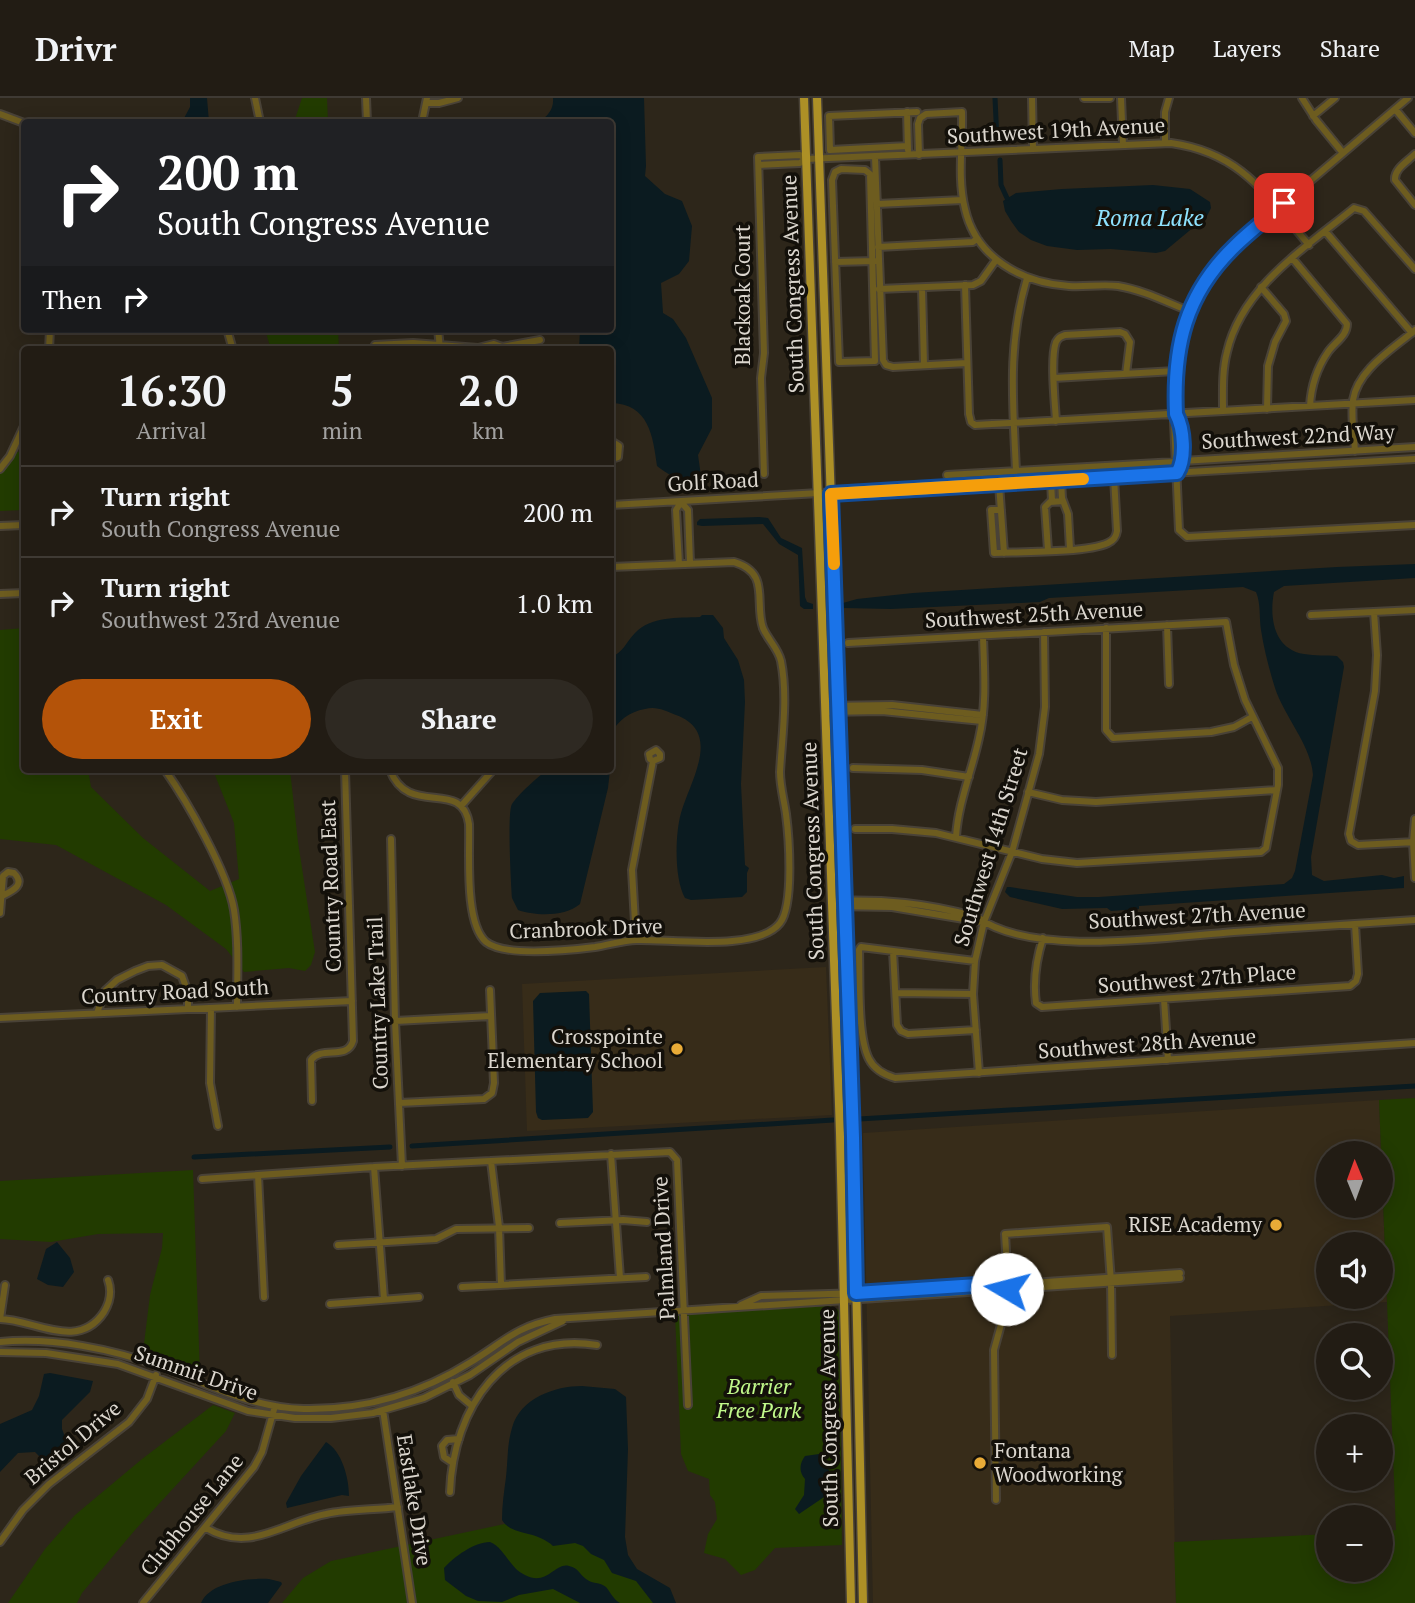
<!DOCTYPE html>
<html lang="en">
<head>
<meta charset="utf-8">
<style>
  :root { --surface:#221c14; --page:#2e2922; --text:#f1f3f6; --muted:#a2a1a0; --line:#3f3a34; --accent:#b45309 }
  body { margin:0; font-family:"PT Serif",serif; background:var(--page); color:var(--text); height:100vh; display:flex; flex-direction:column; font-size:26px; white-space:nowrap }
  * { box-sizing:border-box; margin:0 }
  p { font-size:23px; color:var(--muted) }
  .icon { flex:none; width:38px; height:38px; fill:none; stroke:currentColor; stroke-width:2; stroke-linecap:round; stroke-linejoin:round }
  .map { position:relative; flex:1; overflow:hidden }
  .panel { position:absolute; left:21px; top:248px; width:593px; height:427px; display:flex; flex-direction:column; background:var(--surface); border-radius:7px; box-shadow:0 4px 18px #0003,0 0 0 2px var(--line) }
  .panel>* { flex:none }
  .top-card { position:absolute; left:21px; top:21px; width:593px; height:214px; border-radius:7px; box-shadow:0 4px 18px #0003,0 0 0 2px var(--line); background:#202124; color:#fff; overflow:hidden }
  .needle { width:46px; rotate:359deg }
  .controls { position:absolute; left:1316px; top:1043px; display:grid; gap:14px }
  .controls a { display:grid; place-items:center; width:77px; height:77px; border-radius:50%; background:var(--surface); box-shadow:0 4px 18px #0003,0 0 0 2px var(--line); font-size:35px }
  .pin { position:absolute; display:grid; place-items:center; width:60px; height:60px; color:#fff; margin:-30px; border-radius:14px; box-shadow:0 4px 10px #0006 }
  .me { position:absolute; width:77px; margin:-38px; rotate:278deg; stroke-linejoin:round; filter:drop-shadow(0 0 5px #0008) }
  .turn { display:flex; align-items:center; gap:24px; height:147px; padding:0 21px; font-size:32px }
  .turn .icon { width:91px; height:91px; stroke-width:2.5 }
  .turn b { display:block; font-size:49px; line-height:60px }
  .then { display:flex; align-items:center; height:66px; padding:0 21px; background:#0003; gap:14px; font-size:26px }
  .eta { display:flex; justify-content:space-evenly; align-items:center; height:119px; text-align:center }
  .eta b { font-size:42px; font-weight:700; line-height:49px }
  .action { display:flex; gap:14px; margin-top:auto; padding:14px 21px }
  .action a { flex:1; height:80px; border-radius:42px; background:var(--accent); color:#fff; font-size:28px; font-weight:700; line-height:80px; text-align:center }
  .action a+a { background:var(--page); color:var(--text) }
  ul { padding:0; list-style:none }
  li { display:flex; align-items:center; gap:21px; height:91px; padding:0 21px; border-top:2px solid var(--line) }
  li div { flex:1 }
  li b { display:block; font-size:26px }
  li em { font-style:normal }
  header { display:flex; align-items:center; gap:42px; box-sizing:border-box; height:98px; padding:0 35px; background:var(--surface); border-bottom:2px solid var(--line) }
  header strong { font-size:33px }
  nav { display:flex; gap:38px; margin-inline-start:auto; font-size:24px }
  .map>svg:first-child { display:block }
</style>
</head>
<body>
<header>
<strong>Drivr</strong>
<nav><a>Map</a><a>Layers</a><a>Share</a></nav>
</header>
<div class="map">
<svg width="1415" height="1505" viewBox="0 0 1415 1505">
  <rect width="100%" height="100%" fill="#2d261a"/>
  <!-- built -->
  <path fill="#372c19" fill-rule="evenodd" d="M 826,869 L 832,1017 L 527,1033 L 522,886 Z
    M 1379,1002 L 1387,1204 L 1170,1218 L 1176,1505 L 873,1505 L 863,1035 ZM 1328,1055 L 1381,1055 L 1381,1108 L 1328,1108 ZM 1328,1146 L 1381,1146 L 1381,1199 L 1328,1199 Z"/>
  <!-- green -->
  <path fill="#223b00" d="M 302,0 L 327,0 L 328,24 L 294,24 Z
    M 265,231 L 338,231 L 339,252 L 271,252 Z
    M 24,351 L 24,412 L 0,413 L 0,363 Z
    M 24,530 L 24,672 L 88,672 L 91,689 L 143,740 L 210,793 L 239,781 L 234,725 L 213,672 L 290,672 L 298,744 L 315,854 L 311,867 L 305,873 L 289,870 L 244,874 L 226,851 L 166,807 L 56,747 L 0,741 L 0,532 Z
    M 1415,1000 L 1415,1505 L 1176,1505 L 1174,1444 L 1328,1436 L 1328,1472 L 1381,1472 L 1381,1434 L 1396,1432 L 1379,1002 Z
    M 193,1072 L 200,1278 L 143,1254 L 150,1197 L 162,1150 L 163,1135 L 98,1136 L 51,1144 L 0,1141 L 0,1083 Z
    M 829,1208 L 839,1212 L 842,1447 L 775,1450 L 755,1472 L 741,1477 L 725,1461 L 704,1455 L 708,1436 L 717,1421 L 715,1404 L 710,1397 L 709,1381 L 688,1373 L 681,1356 L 675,1216 Z
    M 213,1307 L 235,1315 L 226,1333 L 135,1432 L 82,1495 L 77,1505 L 8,1505 L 45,1451 L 75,1417 L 142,1361 Z
    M 528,1421 L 614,1459 L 661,1505 L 282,1505 L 303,1480 L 331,1463 Z"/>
  <!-- water -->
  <path fill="#0b1b20" d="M 190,0 L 207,0 L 209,24 L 182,24 L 190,9 Z
    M 553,0 L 644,0 L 646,68 L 645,78 L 665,96 L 682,103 L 692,128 L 689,163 L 679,176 L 661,185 L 663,215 L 673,221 L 686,240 L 712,300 L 712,330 L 698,357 L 701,378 C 683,385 671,379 657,368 C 653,338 649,306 611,305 L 611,252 L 579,252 L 580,231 L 611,231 L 611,24 L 539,24 C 548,18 554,11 553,0 Z
    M 1153,87 L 1190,91 L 1210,104 L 1211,110 L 1207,118 L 1165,153 L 1156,155 L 1111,151 L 1077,152 L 1047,148 L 1031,142 L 1019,134 L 1011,123 L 1005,113 L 1003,103 L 1016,95 L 1062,91 Z
    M 759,419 L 768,420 L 781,440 L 802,450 L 805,499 L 807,504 L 813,506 L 813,511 L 804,511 L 800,508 L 798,457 L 779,446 L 763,426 L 702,428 L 697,427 L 697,424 L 700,421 Z
    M 1415,466 L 1415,480 L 1284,488 L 1274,494 C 1269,520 1274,551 1304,556 C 1315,558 1326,557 1337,558 L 1343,564 L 1344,569 L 1311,759 L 1312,777 L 1324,783 L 1382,777 L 1394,780 L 1404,778 L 1404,790 L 1139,808 L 1139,811 L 1111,813 L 1107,810 L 1062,811 L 1010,799 L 1005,794 L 1007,789 L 1010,789 L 1077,799 L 1099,799 L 1284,786 L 1292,780 L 1295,773 L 1313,677 C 1311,647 1285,620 1275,590 C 1269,571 1264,551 1261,532 C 1259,519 1261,506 1256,494 L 1243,489 L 1049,500 L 1040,504 L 891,511 L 843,510 L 843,505 L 857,501 L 913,495 L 1337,469 Z
    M 702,517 L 713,517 L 723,530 L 724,540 L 738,562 L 744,582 L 745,604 L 741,686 L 745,767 L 749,770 L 747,775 L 747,794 L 742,799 L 691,802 L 685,800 C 674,781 675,736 681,715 C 690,683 723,634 676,617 C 665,613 657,608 645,611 C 629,614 619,622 611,635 L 611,559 C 623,555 626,544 635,535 C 651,518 678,520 700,519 Z
    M 548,672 L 610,672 L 608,690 L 580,806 C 565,819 535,818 518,812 L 512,800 C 511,785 507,714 512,706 C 518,697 538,678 548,672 Z
    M 586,893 L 589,896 L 593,1014 L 588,1020 L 542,1022 L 538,1020 L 536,1014 L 533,903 L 540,895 Z
    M 57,1144 L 70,1160 L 74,1174 L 63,1189 L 48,1187 L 37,1181 L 46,1151 Z
    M 50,1275 L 93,1283 L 90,1294 L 62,1322 L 62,1331 L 68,1347 L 60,1361 C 49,1364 43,1363 35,1354 L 18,1355 L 0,1374 L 0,1326 L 32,1312 L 39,1298 L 44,1276 Z
    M 582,1288 L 615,1291 L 626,1299 L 628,1351 L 625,1439 L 628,1457 L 637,1471 L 670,1490 L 676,1505 L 653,1505 L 636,1483 L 612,1475 L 604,1462 L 591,1456 L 583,1448 L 575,1445 L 553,1448 C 536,1432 511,1438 502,1422 C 502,1407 504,1394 506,1379 C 508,1363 507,1346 512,1330 C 520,1300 555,1288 582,1288 Z
    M 326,1344 C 342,1353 349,1380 349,1398 L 342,1397 L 287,1410 L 286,1405 L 301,1378 Z
    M 819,1356 L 830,1374 L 830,1395 L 799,1416 L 795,1411 L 804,1397 L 805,1381 C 799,1374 799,1366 805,1358 Z
    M 490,1444 C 505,1450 509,1470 525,1477 C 547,1489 555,1464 569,1468 C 579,1470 579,1476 586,1481 C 592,1486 600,1484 606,1489 C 611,1495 613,1501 620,1505 L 580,1505 L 553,1491 L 519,1497 L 502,1504 L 478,1503 L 466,1498 L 445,1482 L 444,1470 C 454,1459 474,1444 490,1444 Z
    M 269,1481 L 281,1484 L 282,1486 L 268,1505 L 201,1505 C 210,1484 248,1480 269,1481 Z"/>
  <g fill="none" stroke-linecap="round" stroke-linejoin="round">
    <!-- canal -->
    <path stroke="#0b1b20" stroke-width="5" d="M 995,0 L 997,43
      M 1000,62 L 1001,87 L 1007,100
      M 859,1021 L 1415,988
      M 412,1048 L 833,1022
      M 194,1059 L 390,1049"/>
    <defs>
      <path id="minor" d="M 255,0 L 260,24
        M 366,0 L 367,24
        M 1032,0 L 1033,51
        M 1084,0 L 1110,0
        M 1121,0 L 1123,47
        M 1302,0 L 1316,22 L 1343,55
        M 1408,0 L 1243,140 L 1210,175 L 1189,213 L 1180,242 L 1175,273 L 1176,316 L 1174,324 L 1179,432 L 1187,439 L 1415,427
        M 426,5 L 439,5 L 458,0
        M 1395,11 L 1415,35
        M 907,14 L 908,52
        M 0,16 L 24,25
        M 1313,18 L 1335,0
        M 422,24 L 427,0
        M 1165,45 L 1165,14 L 1169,0
        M 908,48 L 830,52 L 829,18 L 917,14
        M 1415,56 C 1407,64 1394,71 1395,82 L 1415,107
        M 919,57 L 918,26 L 920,20 L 926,16 L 962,14 C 963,46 957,80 965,111 C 976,160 1022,185 1069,188 C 1086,189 1102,186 1118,188 C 1143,192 1166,204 1189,213
        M 875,59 L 883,262 L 886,267 L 893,269 L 967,265
        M 759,67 L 800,65 L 806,61 L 1171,45 C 1242,55 1266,97 1309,147
        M 841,71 L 865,72 L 870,76 L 875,263 L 839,264 L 832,82 L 835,74 Z
        M 877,106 L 963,102
        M 1325,133 L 1412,235
        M 878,149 L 973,144 L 977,140
        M 1293,161 L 1347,226 C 1347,238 1335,244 1328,254 C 1317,270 1311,289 1310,308
        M 835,164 L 875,163
        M 965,187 L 969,316 L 971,324 L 975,327 L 1415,302
        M 1261,189 L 1284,216 L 1286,223 L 1275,244 L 1268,268 L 1267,311
        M 922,190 L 924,267
        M 879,191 L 973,187 L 981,183 L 996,162
        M 227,231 L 233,252
        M 438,231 L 440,250
        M 49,252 L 50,231
        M 376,252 L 375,247 L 413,245 L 478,250 L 494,246 L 502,249 L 540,242
        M 1054,280 L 1175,273
        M 1223,313 C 1223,293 1222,273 1227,254 C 1242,189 1305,150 1354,110 L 1364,113 L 1415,171
        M 1176,316 L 1180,323 L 1182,365
        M 1056,323 C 1055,305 1050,260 1056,244 C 1059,239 1060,239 1065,237 L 1120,234 L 1125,236 L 1130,244 L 1126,276
        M 611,343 L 619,348 L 618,359 L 611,361
        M 1355,353 C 1354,337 1351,319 1353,302 C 1358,271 1393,251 1415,232
        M 1182,363 L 1415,349
        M 0,371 L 10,358 L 24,328
        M 1016,373 C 1013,303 1007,248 1027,180
        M 764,376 L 761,280 L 764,255 L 758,59 L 800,57 L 806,61
        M 947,377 L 1176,364
        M 1061,382 L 1062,400 L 1068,416 L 1070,451
        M 1051,383 L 1052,403
        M 999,386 L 1004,455
        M 681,404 L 688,412 L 690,465
        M 611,407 L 1415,361
        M 1001,412 L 991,412 L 994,455 C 1020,454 1087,455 1108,445 C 1114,442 1116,439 1117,433 L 1114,379
        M 0,428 L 24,427
        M 1048,452 L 1045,409 L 1050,404 L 1063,403
        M 679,466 L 676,412 L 681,404
        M 0,496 L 24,495
        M 1374,514 L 1377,557 L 1375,593 L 1349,736 L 1351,743 L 1358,747 L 1415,744
        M 1311,517 L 1415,512
        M 1167,527 L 1169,586
        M 1106,530 L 1106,632 L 1113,640 L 1211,634 L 1234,629 L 1252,619
        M 848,545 L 1226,524 L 1234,567 L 1245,602 L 1278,670 L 1278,687 L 1266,750 L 1261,754 L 1077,765 L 1042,761 L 936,735 L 892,731 L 855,731
        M 826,608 L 892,607 L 983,617
        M 825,614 L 882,613 L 982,623
        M 853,670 L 922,672 L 969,679
        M 165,672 C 187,703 228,775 234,812 C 239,844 237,877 237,909
        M 390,672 C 409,721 462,679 469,726 C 470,755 464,825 486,844 C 505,859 570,852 595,849 C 609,847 623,842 637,842 C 671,841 758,854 780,825 C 794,807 789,739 786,716 C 784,702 780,688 780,674 C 782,638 788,599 781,563 C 778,550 768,542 763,530 C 754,504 771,475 734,464 L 611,469
        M 1028,694 L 1062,702 L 1096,704 L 1277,692
        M 461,708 L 493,672
        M 1415,721 L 1413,744 L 1415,780
        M 956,739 C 958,705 972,673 979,640 C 987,606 984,572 983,538
        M 391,741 L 395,923 L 402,1068
        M 832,803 C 884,801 927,805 977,819 C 1032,860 1167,839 1234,834 C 1294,830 1355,826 1415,822
        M 832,808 L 892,809 L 982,824
        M 0,815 L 3,778 L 8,774 L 14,775 C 26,787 12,793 2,798
        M 1043,840 C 1036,862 1033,883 1036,905 L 1042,909 L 1350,888 L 1356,883 L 1358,876 L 1355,826
        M 636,842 L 632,772 L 653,663 L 660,660 L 660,656 L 656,652 L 649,656 L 650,661 L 653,663
        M 893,853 L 897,927 L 901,933 L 908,936 L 976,932
        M 975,863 L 861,849 L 859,852 C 860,879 857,938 869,961 C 874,971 885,977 895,980 L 1415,945
        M 896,895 L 973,896
        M 1164,901 L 1168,962
        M 211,910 L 210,985 L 218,1028
        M 97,915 L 105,893 L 117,882 L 135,873 L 148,868 L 162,867 L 182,878 L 188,895 L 188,910
        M 0,920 L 352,903
        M 395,923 L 491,918
        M 979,975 L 973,896 L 975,863 L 984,824 L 1012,754 L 1039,656 L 1045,609 L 1044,534
        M 312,1003 L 311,962 C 322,947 347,963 353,943 L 345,672
        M 399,1005 L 484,1001 L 492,995 L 494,985 L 490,892
        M 611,1056 L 620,1180
        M 491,1063 L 499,1129 L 501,1187
        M 374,1069 L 384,1201
        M 258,1077 L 264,1199
        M 202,1081 L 374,1069 L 670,1054 L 677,1062 L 688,1307
        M 560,1125 L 623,1122 L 647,1124
        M 338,1147 L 436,1141 L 456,1131 L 529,1130
        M 462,1189 L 646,1179
        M 330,1206 L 419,1199
        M 741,1207 L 761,1198 L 895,1194 L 1180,1175
        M 0,1221 C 33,1221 78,1254 104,1214 C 110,1204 112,1193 108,1182
        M 0,1221 L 5,1187
        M 0,1244 C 53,1239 112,1251 162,1269 C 209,1287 253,1310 304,1311 C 365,1312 420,1296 471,1264 C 504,1244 515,1229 555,1221 L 1180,1180
        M 0,1254 L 46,1255 L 118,1266 L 248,1313 L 295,1320 L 331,1320 L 373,1315 L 424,1300 L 470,1277 L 518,1244 L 563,1223
        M 453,1284 L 459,1297 L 471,1307
        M 383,1312 L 412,1505
        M 453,1365 L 444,1359 L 442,1348 L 447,1342 L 459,1341
        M 450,1394 C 453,1310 504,1232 597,1247
        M 996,1402 L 994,1252 L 1005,1212 L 1008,1185 L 1005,1136 L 1107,1129 L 1111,1184 L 1112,1257
        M 206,1430 C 250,1456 283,1424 326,1416 C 349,1411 374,1412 398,1409
        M 0,1444 L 23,1412 L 49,1386 L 129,1324 L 147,1301 L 156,1277
        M 143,1505 L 254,1369 L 262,1354 L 275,1308"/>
      <path id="major" d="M 804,0 L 840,1035 L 851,1505
        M 817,0 L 853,1039 L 863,1505"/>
    </defs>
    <!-- minor casing -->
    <use href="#minor" stroke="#494237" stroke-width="10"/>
    <!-- major casing -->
    <use href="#major" stroke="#494237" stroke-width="11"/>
    <!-- minor -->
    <use href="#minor" stroke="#6d5c1f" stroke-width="6"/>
    <!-- major -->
    <use href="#major" stroke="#ad9026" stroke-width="8"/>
  </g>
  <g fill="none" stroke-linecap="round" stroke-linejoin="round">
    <defs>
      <path id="route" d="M 1007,1191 L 1008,1185 L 856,1195 L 853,1039 L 831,396 L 1177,375 C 1186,361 1184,331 1176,316 C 1173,249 1185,196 1235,148 C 1250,133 1268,120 1284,105"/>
    </defs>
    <!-- route casing -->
    <use href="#route" stroke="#114b97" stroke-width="18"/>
    <!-- route -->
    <use href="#route" stroke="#1a73e8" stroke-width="12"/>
    <!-- slow -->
    <path stroke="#f59e0b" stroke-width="12" d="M 834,466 L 831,396 L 1083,381"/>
  </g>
  <!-- markers -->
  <g fill="#e8ab37" stroke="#13100a" stroke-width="2.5">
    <circle cx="677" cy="951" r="7"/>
    <circle cx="1276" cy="1127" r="7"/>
    <circle cx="980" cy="1365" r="7"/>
  </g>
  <g text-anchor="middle" stroke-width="7" stroke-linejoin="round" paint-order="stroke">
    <!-- street labels -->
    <g font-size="21" fill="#dbd6ce" stroke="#13100a">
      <text transform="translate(1056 33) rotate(-3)" y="7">Southwest 19th Avenue</text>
      <text transform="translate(793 186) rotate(-92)" y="7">South Congress Avenue</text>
      <text transform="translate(743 197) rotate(-90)" y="7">Blackoak Court</text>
      <text transform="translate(1298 339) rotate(-3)" y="7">Southwest 22nd Way</text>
      <text transform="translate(713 384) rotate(-3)" y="7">Golf Road</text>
      <text transform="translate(1034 517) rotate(-3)" y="7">Southwest 25th Avenue</text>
      <text transform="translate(991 749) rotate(-73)" y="7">Southwest 14th Street</text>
      <text transform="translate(813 753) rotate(-92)" y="7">South Congress Avenue</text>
      <text transform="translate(331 788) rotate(-92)" y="7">Country Road East</text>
      <text transform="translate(1197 818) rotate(-3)" y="7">Southwest 27th Avenue</text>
      <text transform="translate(586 831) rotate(-2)" y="7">Cranbrook Drive</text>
      <text transform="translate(1197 881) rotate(-4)" y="7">Southwest 27th Place</text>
      <text transform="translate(175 894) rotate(-3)" y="7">Country Road South</text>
      <text transform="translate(378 905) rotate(-92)" y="7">Country Lake Trail</text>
      <text transform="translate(1147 946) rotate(-4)" y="7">Southwest 28th Avenue</text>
      <text transform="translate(664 1150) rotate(-93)" y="7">Palmland Drive</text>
      <text transform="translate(196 1275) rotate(19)" y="7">Summit Drive</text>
      <text transform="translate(829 1320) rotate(-91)" y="7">South Congress Avenue</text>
      <text transform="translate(73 1345) rotate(-40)" y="7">Bristol Drive</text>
      <text transform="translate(414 1402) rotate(81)" y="7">Eastlake Drive</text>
      <text transform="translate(192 1417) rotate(-51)" y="7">Clubhouse Lane</text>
    </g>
    <!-- poi labels -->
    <g font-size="21" fill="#dbd6ce" stroke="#13100a" text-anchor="end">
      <text x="663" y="946">Crosspointe<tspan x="663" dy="24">Elementary School</tspan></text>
      <text x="1262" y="1134">RISE Academy</text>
      <text x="994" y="1360" text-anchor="start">Fontana<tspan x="994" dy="24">Woodworking</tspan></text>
    </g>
    <!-- park labels -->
    <g font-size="21" font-style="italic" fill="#c1f98b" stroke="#13100a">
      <text x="759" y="1296">Barrier<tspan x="759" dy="24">Free Park</tspan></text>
    </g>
    <!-- water labels -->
    <g font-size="23" font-style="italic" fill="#8ee2fe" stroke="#13100a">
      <text x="1150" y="128">Roma Lake</text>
    </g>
  </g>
</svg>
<div class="controls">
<a><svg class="needle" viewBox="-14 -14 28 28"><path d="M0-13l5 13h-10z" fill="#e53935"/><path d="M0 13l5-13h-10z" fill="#a2a1a0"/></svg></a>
<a><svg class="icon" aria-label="sound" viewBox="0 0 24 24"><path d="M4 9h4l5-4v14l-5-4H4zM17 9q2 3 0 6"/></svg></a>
<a><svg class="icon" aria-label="search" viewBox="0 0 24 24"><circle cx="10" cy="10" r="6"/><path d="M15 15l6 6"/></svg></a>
<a>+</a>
<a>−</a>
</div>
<div class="pin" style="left:1284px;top:105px;background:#d93025"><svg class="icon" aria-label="arrive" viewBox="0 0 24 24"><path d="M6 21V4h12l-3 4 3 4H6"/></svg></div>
<svg class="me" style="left:1007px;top:1191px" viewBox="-20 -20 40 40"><circle r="19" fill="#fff"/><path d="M0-13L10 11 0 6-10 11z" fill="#1a73e8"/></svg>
<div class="top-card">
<div class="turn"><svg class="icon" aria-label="right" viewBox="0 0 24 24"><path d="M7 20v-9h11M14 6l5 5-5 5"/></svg><div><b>200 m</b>South Congress Avenue</div></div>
<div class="then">Then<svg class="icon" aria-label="right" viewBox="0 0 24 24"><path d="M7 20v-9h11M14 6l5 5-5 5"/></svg></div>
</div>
<section class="panel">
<div class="eta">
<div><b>16:30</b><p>Arrival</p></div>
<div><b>5</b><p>min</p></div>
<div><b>2.0</b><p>km</p></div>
</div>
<ul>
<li><svg class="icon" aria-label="right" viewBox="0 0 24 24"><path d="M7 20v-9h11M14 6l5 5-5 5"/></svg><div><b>Turn right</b><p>South Congress Avenue</p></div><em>200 m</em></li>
<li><svg class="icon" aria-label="right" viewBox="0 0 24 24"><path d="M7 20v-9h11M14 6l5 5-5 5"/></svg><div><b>Turn right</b><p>Southwest 23rd Avenue</p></div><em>1.0 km</em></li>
</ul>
<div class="action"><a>Exit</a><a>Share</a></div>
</section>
</div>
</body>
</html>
